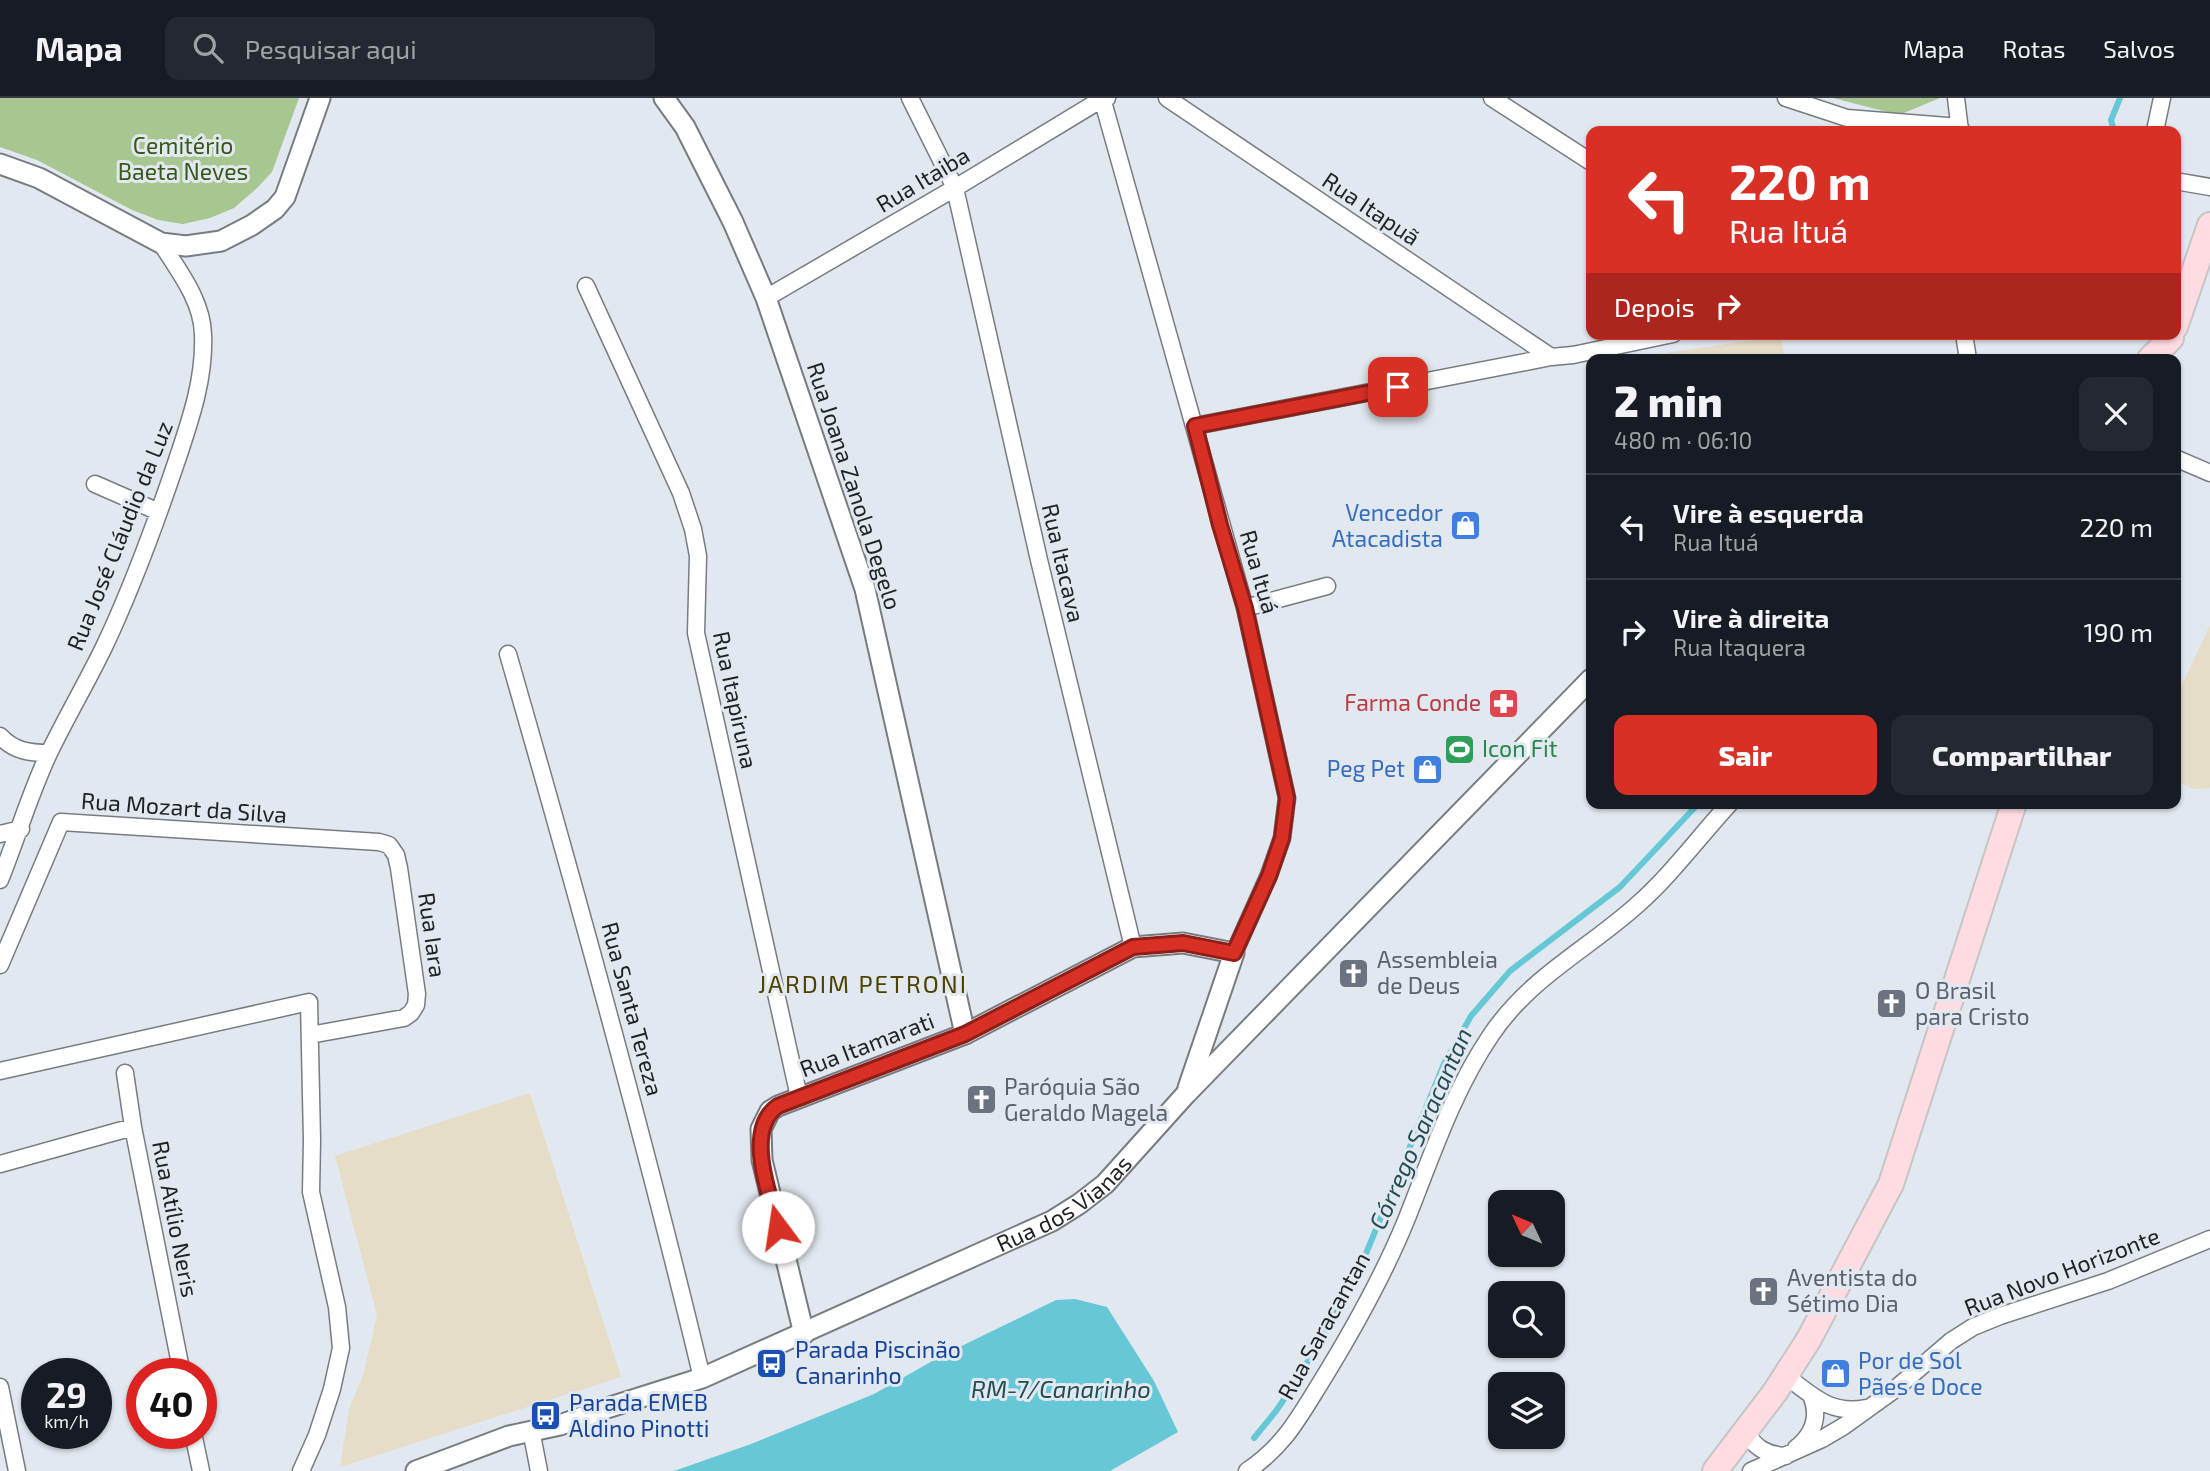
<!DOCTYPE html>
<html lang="pt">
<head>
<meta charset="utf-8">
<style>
  :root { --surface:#171b24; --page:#242831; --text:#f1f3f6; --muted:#9ea1a6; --line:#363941; --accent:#d93025 }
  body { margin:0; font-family:"Exo 2",sans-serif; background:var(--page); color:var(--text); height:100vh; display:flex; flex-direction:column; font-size:26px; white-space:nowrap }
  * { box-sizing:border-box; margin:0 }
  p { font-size:23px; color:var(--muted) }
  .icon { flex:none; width:38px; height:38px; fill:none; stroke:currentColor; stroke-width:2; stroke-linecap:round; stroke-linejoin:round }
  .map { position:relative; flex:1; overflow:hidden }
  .drawer { position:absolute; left:1586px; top:256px; width:595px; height:455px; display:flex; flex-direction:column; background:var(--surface); border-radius:14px; box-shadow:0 2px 5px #0004 }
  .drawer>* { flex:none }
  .guide { position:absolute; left:1586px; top:28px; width:595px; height:214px; border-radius:14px; box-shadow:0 2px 5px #0004; background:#d93025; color:#fff; overflow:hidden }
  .needle { width:46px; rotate:314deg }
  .fabs { position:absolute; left:1488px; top:1092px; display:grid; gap:14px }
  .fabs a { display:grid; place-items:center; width:77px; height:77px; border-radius:14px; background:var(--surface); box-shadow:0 2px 5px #0004; font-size:35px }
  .speed { position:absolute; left:21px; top:1260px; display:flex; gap:14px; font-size:35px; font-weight:700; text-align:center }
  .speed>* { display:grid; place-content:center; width:91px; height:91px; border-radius:50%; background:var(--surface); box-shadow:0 2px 5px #0004; line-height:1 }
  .speed small { font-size:18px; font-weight:400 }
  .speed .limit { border:10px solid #d22; background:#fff; color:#111 }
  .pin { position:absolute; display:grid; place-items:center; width:60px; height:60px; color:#fff; margin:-30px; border-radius:14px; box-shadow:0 4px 10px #0006 }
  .me { position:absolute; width:77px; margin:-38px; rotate:346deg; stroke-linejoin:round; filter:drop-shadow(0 0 5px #0008) }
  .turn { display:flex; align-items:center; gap:24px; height:147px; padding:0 28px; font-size:32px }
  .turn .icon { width:91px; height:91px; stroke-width:2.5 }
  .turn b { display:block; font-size:49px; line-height:60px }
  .then { display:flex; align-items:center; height:66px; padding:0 28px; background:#0003; gap:14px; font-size:26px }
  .round { display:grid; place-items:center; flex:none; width:74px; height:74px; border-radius:14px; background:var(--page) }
  .summary { display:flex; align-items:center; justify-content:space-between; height:119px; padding:0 28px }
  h1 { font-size:42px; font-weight:800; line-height:52px }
  .action { display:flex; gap:14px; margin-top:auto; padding:14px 28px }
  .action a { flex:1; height:80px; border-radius:14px; background:var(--accent); color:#fff; font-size:28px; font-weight:800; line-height:80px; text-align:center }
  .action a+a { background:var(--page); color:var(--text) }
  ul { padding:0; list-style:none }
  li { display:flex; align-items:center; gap:21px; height:105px; padding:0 28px; border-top:2px solid var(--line) }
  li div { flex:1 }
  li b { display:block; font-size:26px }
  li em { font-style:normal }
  header { display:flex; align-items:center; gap:42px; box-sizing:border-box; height:98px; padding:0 35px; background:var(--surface); border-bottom:2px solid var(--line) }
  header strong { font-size:33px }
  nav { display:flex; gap:38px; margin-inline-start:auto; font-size:24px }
  .search { width:490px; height:63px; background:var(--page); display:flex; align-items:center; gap:18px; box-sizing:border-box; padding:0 24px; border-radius:14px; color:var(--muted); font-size:26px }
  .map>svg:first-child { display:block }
</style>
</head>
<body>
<header>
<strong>Mapa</strong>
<div class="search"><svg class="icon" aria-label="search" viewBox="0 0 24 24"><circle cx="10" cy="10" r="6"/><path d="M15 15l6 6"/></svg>Pesquisar aqui</div>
<nav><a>Mapa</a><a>Rotas</a><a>Salvos</a></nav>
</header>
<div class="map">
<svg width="2210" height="1373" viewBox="0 0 2210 1373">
  <rect width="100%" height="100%" fill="#e2e8f0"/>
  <!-- education -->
  <path fill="#e5ddc8" d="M 1781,238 L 1785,261 L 1624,261 Z
    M 2210,527 L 2210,690 L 2194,691 L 2175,683 L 2175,602 Z
    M 530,995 L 621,1279 L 340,1369 L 349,1311 L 363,1278 L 377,1217 L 335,1058 Z"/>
  <!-- green -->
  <path fill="#a8c690" d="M 0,0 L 299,0 L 272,74 L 256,91 L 234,110 L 210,120 L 183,126 L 158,122 L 132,112 L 37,62 L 0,49 Z
    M 1833,0 L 1940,0 L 1899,17 Z"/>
  <!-- water -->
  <path fill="#66c8d6" d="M 1075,1201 L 1107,1209 L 1154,1283 L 1178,1334 L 1110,1373 L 674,1373 L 751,1346 L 874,1296 L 943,1257 L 1056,1202 Z"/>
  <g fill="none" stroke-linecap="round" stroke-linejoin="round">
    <!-- stream -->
    <path stroke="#66c8d6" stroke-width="6" d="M 2114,33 L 2111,22 L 2120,0
      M 1254,1340 L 1276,1313 L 1289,1294 L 1327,1232 L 1358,1175 L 1444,966 L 1471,918 L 1510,873 L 1620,789 L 1699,705"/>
    <defs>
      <path id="minor" d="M 910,0 L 955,90 L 1039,462 L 1133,849
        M 1102,0 L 1245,510 L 1287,700 L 1282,740 L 1269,777 L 1234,855
        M 1167,0 L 1551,259
        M 1492,0 L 1591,64
        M 1786,0 L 1847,20 L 1960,29
        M 1956,0 L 1960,33
        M 2155,33 L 2162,0
        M 2175,83 L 2210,89
        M 586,188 L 681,395 L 693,431 L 698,458 L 696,535 L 799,999
        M 766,200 L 955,90 L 1102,1 L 1107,0
        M 1964,236 L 1968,261
        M 1195,328 L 1551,259 L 1573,257 L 1673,236
        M 2175,360 L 2210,375
        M 95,386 L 159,414
        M 1245,510 L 1327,488
        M 508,556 C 577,796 644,1037 702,1280
        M 0,638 C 14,653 29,655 49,655
        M 0,736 L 21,731
        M 0,782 C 17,740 31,692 50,653 C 67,618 87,584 104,549 C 132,490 155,427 176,365 C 190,323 205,281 203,236 C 202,202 178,172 161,145
        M 0,867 L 61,724 L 379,744 L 389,747 L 396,757 L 399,770 L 417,896 L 416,907 L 411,915 L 404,920 L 310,937
        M 0,973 L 309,904 L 312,1042 L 311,1094 L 337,1209 L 341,1250 L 332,1291 L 317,1337 L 301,1373
        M 125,975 L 133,1029 L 182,1276
        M 0,1066 L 133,1029
        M 1786,1278 C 1813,1298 1830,1317 1866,1310
        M 0,1289 L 17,1373
        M 531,1332 L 539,1373
        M 1746,1333 C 1754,1350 1767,1357 1786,1358
        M 193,1335 L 201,1373
        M 1796,1350 C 1814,1336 1820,1318 1811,1297
        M 1247,1373 C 1284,1348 1298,1321 1321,1284 C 1353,1232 1384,1177 1407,1120 C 1432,1057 1453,993 1491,937 C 1530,879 1587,852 1637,807 C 1671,777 1699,739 1730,705
        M 1751,1373 L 1822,1341 L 1844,1328 L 1894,1292 L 1951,1243 L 1973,1229 L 2000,1218 L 2108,1183 L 2210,1141"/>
      <g id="tertiary">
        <path d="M 664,0 L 685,29 L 733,124 L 766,200 L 865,491 L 965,936"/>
        <path d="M 0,66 L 39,80 L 161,145 L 186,148 L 221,143 L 252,127 L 275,111 L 285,99 L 320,0"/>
        <path d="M 804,1236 L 762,1062 L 761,1031 L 770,1013 L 778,1008 L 965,936 L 1133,849 L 1183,845 L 1234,855 L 1188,990"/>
        <path id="s1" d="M 416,1373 L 509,1338 L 560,1327 L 607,1310 L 702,1280 L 1052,1123 L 1079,1106 L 1105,1086 L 1186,996 L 1591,581"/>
      </g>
      <path id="primary" d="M 2175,229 L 2210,127
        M 2150,261 L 2171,240
        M 1715,1373 L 1775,1294 L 1809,1241 L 1891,1086 L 2014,705"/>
    </defs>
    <!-- minor casing -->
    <use href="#minor" stroke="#777c83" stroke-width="19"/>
    <!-- tertiary casing -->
    <use href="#tertiary" stroke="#777c83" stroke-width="23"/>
    <!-- primary casing -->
    <use href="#primary" stroke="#c5c5c6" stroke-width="28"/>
    <!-- minor -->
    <use href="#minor" stroke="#fff" stroke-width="16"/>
    <!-- tertiary -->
    <use href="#tertiary" stroke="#fff" stroke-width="19"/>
    <!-- primary -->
    <use href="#primary" stroke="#fedce2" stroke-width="24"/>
  </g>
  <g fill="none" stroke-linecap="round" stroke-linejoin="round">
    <defs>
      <path id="route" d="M 778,1129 C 769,1096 744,1031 778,1008 L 965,936 L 1133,849 L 1183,845 L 1234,855 L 1269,778 L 1282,740 L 1287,700 L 1245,510 L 1220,427 L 1195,328 L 1398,289"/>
    </defs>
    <!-- route casing -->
    <use href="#route" stroke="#8d1f18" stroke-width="18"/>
    <!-- route -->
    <use href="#route" stroke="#d93025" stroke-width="12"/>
  </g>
  <!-- icons -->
  <defs>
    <symbol id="shop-square" viewBox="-11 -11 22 22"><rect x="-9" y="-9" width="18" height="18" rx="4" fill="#3f7fe0" stroke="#e2e8f0"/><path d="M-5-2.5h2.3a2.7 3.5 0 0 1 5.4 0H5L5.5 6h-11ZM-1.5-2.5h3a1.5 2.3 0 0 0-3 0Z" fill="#fff"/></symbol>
    <symbol id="pharmacy-square" viewBox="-11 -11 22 22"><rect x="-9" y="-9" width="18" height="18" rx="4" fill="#e0444e" stroke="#e2e8f0"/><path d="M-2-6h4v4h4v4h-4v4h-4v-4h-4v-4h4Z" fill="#fff"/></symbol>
    <symbol id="stadium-square" viewBox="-11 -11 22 22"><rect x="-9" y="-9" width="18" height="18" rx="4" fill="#2e9e5b" stroke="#e2e8f0"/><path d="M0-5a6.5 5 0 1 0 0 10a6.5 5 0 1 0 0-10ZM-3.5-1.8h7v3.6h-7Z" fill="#fff"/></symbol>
    <symbol id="church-square" viewBox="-11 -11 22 22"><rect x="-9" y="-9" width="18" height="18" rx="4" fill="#6b7280" stroke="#e2e8f0"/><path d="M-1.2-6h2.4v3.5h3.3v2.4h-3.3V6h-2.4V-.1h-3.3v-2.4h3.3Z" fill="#fff"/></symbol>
    <symbol id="bus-square" viewBox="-11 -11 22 22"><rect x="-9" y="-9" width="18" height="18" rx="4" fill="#1a4fb4" stroke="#e2e8f0"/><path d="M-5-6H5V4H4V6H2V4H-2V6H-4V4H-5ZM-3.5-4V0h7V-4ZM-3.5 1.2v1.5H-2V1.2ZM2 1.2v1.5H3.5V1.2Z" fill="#fff"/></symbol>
  </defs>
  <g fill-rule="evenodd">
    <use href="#shop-square" x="1448" y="410" width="35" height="35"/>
    <use href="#pharmacy-square" x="1486" y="588" width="35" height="35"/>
    <use href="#stadium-square" x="1442" y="634" width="35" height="35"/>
    <use href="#shop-square" x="1410" y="654" width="35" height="35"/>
    <use href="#church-square" x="1336" y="858" width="35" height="35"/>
    <use href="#church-square" x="1874" y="888" width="35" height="35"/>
    <use href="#church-square" x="964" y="984" width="35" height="35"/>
    <use href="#church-square" x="1746" y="1176" width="35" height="35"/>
    <use href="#bus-square" x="754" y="1248" width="35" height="35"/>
    <use href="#shop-square" x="1818" y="1258" width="35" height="35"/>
    <use href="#bus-square" x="528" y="1300" width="35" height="35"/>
  </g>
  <g text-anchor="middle" stroke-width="6" stroke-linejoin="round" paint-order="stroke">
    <!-- park labels -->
    <g font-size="23" fill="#385817" stroke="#e2e8f0">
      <text x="183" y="56">Cemitério<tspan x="183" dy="26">Baeta Neves</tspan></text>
    </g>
    <!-- street labels -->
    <g font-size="23" fill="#1f2124" stroke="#e2e8f0">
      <text transform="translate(923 82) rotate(-31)" y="8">Rua Itaiba</text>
      <text transform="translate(1371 111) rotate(34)" y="8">Rua Itapuã</text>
      <text transform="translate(854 388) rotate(72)" y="8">Rua Joana Zanola Degelo</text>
      <text transform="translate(120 438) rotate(-68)" y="8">Rua José Cláudio da Luz</text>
      <text transform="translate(1063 465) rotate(77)" y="8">Rua Itacava</text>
      <text transform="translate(1259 474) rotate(74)" y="8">Rua Ituá</text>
      <text transform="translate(735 602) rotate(78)" y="8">Rua Itapiruna</text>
      <text transform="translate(184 710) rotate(4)" y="8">Rua Mozart da Silva</text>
      <text transform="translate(432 837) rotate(82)" y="8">Rua Iara</text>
      <text transform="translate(632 911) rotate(75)" y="8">Rua Santa Tereza</text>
      <text transform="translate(867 947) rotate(-21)" y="8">Rua Itamarati</text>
      <text dy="8" stroke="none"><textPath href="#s1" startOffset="704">Rua dos Vianas</textPath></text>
      <text transform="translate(175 1121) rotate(79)" y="8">Rua Atílio Neris</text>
      <text transform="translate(2062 1174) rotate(-21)" y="8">Rua Novo Horizonte</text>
      <text transform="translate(1324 1228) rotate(-61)" y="8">Rua Saracantan</text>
    </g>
    <!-- shop labels -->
    <g font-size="23" fill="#366cbe" stroke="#e2e8f0" text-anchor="end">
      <text x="1443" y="423">Vencedor<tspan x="1443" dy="26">Atacadista</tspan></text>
      <text x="1405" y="679">Peg Pet</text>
      <text x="1858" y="1271" text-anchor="start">Por de Sol<tspan x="1858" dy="26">Pães e Doce</tspan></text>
    </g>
    <!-- health labels -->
    <g font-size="23" fill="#be3a42" stroke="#e2e8f0" text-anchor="end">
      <text x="1481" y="613">Farma Conde</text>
    </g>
    <!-- leisure labels -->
    <g font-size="23" fill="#27864d" stroke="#e2e8f0" text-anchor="start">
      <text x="1482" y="659">Icon Fit</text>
    </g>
    <!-- worship labels -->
    <g font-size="23" fill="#5b616d" stroke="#e2e8f0" text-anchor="start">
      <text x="1377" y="870">Assembleia<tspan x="1377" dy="26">de Deus</tspan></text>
      <text x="1915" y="901">O Brasil<tspan x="1915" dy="26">para Cristo</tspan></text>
      <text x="1004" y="997">Paróquia São<tspan x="1004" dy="26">Geraldo Magela</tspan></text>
      <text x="1787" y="1188">Aventista do<tspan x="1787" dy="26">Sétimo Dia</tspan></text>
    </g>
    <!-- transit labels -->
    <g font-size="23" fill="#164399" stroke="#e2e8f0" text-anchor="start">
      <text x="795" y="1260">Parada Piscinão<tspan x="795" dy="26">Canarinho</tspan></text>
      <text x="569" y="1313">Parada EMEB<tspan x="569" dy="26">Aldino Pinotti</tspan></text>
    </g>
    <!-- neighbourhood labels -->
    <g font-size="24" letter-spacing="2" fill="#4d4200" stroke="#e2e8f0">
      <text x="863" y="895">JARDIM PETRONI</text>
    </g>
    <!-- water labels -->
    <g font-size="24" font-style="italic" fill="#214d53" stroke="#e2e8f0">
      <text transform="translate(1421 1031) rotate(-66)" y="8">Córrego Saracantan</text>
      <text x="1061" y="1300">RM-7/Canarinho</text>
    </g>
  </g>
</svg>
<div class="fabs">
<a><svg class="needle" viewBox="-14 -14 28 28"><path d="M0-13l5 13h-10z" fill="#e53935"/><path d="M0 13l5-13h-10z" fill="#9ea1a6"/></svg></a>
<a><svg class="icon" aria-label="search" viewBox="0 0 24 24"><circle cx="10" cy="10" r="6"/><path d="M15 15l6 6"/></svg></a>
<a><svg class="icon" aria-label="layers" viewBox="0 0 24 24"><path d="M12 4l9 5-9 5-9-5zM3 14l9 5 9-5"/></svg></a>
</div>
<div class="speed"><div>29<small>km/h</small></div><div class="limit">40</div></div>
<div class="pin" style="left:1398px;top:289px;background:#d93025"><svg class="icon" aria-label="arrive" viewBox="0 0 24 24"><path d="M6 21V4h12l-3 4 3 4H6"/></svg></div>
<svg class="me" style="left:778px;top:1129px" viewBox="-20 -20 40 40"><circle r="19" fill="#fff"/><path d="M0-13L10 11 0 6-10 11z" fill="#d93025"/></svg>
<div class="guide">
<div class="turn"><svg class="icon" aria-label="left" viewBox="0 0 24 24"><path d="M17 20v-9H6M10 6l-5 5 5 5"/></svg><div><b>220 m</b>Rua Ituá</div></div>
<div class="then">Depois<svg class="icon" aria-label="right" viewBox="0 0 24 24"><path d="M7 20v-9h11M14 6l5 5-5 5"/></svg></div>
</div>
<section class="drawer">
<div class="summary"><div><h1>2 min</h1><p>480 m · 06:10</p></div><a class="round"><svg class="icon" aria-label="close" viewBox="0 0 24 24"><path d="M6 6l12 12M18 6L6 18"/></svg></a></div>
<ul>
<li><svg class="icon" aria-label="left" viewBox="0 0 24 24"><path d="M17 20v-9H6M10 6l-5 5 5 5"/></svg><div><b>Vire à esquerda</b><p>Rua Ituá</p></div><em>220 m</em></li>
<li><svg class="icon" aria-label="right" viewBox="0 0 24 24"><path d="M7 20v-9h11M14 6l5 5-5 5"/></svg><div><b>Vire à direita</b><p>Rua Itaquera</p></div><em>190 m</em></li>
</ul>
<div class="action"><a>Sair</a><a>Compartilhar</a></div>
</section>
</div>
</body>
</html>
